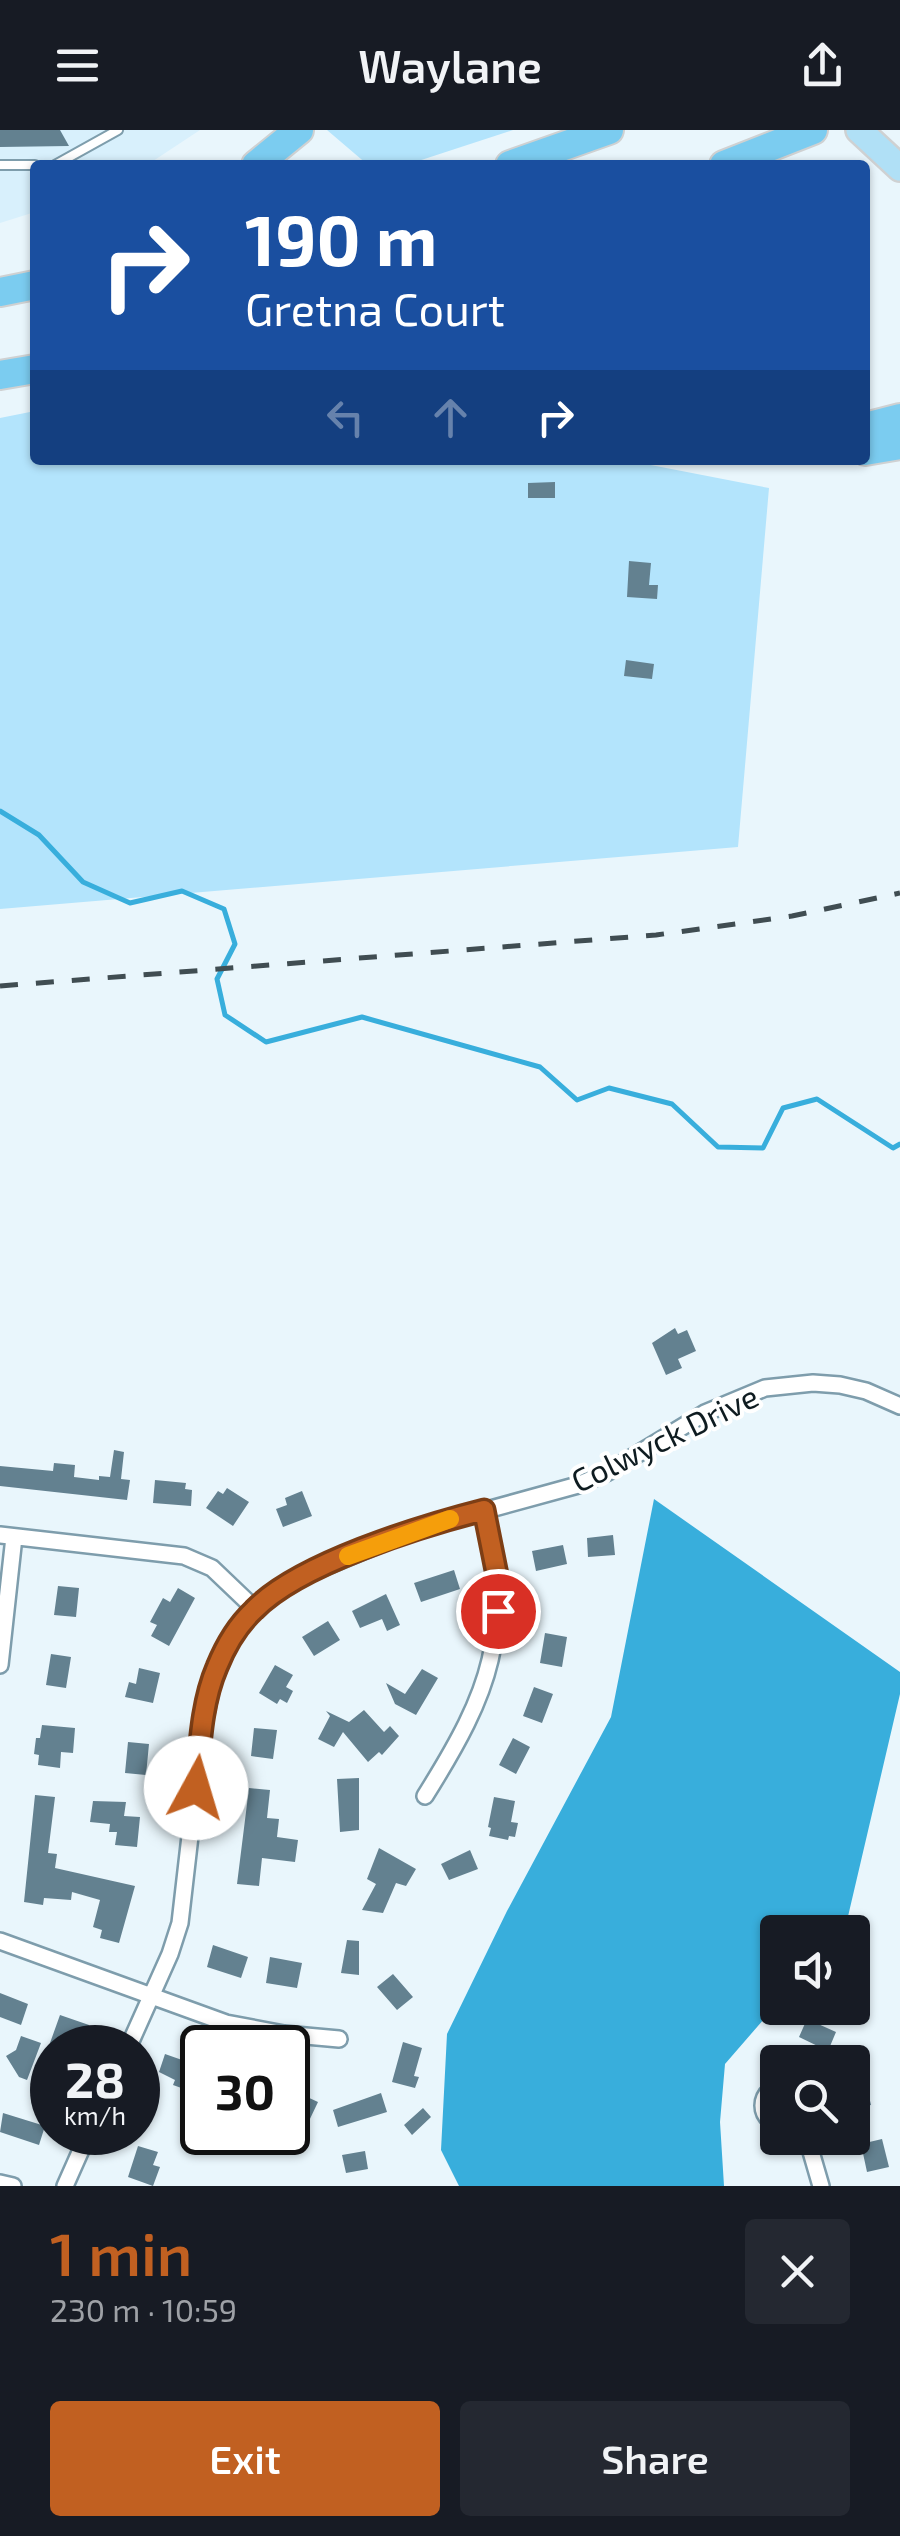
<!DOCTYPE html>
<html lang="en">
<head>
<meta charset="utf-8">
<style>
  :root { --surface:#171b24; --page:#242831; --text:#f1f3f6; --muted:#9ea1a6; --accent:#c16021 }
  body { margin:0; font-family:"Exo 2",sans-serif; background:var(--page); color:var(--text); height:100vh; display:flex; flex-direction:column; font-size:38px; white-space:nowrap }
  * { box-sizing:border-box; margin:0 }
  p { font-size:32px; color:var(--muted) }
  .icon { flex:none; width:55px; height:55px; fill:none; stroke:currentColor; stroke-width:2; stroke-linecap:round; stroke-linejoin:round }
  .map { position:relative; height:2056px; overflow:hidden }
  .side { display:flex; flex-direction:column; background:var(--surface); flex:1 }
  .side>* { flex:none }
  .top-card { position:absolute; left:30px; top:30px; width:840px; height:305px; border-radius:10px; box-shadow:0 2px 8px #0004; background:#1a4fa0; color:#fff; overflow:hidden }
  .controls { position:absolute; left:760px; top:1785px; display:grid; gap:20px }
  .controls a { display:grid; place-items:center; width:110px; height:110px; border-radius:10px; background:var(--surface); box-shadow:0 2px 8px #0004; font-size:50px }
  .speed { position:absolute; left:30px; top:1895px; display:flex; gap:20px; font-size:50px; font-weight:700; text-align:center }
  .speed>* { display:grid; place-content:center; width:130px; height:130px; border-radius:50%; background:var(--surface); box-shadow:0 2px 8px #0004; line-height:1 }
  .speed small { font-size:25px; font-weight:400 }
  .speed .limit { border:5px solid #111; border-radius:15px; background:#fff; color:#111 }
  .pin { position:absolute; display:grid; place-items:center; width:85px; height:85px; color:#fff; margin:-42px; border:5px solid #fff; border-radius:50%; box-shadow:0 2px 10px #0007 }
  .me { position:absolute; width:110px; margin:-55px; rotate:6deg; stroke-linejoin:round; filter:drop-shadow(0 0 8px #0008) }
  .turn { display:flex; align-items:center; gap:35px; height:210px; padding:0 50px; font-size:45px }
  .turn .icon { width:130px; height:130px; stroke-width:2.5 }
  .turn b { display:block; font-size:70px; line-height:85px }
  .lanes { display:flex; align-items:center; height:95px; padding:0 50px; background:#0003; justify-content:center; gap:50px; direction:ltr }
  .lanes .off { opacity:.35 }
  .round { display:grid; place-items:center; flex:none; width:105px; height:105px; border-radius:10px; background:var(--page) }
  .overview { display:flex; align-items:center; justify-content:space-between; height:170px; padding:0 50px }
  h1 { font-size:60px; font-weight:600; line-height:75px; color:var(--accent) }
  .cta { display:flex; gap:20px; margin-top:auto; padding:20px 50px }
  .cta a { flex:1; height:115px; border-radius:10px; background:var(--accent); color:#fff; font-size:40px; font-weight:600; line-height:115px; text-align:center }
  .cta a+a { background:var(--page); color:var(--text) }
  header { display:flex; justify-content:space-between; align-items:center; height:130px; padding:0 50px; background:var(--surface); font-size:45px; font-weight:600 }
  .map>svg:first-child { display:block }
</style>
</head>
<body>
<header><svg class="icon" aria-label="menu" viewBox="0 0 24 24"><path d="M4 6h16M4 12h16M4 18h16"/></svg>Waylane<svg class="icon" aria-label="share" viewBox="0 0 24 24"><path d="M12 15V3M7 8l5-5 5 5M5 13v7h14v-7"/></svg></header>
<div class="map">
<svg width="900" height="2056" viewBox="0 0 900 2056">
  <rect width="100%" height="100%" fill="#e9f6fc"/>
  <!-- built -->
  <path fill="#d8f0fc" d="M 0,0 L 200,0 L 147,35 L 35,35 L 35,82 L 0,93 Z"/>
  <!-- green -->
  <path fill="#b3e4fc" d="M 327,0 L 513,0 L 406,35 L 368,35 Z
    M 35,281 L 35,330 L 625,330 L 769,358 L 738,717 L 0,779 L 0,288 Z"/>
  <!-- water -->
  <path fill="#38aedc" d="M 654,1369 L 900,1542 L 900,1564 L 846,1795 L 839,1802 L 778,1802 L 777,1874 L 725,1934 L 720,1992 L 724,2056 L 459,2056 L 441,2020 L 447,1904 L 507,1781 L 611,1587 Z"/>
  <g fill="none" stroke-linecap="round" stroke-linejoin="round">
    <!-- stream -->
    <path stroke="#38aedc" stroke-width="5" d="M 0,681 L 39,705 L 83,752 L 130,773 L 182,761 L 224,779 L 235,814 L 217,849 L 225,885 L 266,912 L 362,887 L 540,937 L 577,970 L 609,958 L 672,974 L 718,1017 L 763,1018 L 783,978 L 817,969 L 893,1018 L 900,1014"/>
  </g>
  <!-- building -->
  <path fill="#638190" d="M 0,0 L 60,0 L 69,16 L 0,17 Z
    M 555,352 L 555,368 L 528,368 L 528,353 Z
    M 629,431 L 651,433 L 649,455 L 658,455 L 657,469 L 627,467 Z
    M 626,530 L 654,534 L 652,549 L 624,546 Z
    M 675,1198 L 678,1204 L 687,1200 L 696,1221 L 678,1229 L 682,1238 L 666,1245 L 652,1213 Z
    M 114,1320 L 124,1322 L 121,1349 L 130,1350 L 127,1370 L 0,1356 L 0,1336 L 53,1341 L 54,1333 L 75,1335 L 74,1347 L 99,1350 L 99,1346 L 110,1347 Z
    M 155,1350 L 186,1353 L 185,1359 L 192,1360 L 191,1376 L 153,1373 Z
    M 227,1358 L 249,1372 L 233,1396 L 206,1378 L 218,1361 L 223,1364 Z
    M 302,1361 L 312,1386 L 283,1397 L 276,1379 L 287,1375 L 285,1368 Z
    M 613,1405 L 615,1425 L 588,1427 L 587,1408 Z
    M 563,1415 L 567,1434 L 536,1441 L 532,1421 Z
    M 454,1440 L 460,1459 L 421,1472 L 414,1453 Z
    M 58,1456 L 79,1458 L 76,1487 L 54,1485 Z
    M 178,1458 L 195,1468 L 169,1516 L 151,1506 L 157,1495 L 150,1492 L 163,1468 L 170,1472 Z
    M 386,1464 L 400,1495 L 387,1501 L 382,1489 L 360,1498 L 352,1481 Z
    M 328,1491 L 340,1510 L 314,1526 L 302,1507 Z
    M 545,1503 L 567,1507 L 562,1537 L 540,1533 Z
    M 51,1524 L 71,1527 L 66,1558 L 46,1555 Z
    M 275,1535 L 293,1545 L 286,1557 L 293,1561 L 287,1573 L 280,1569 L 277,1574 L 259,1563 Z
    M 139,1538 L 160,1543 L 153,1573 L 125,1567 L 129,1552 L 136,1554 Z
    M 422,1539 L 438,1548 L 416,1585 L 395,1574 L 386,1553 L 405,1564 Z
    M 534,1557 L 553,1564 L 542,1593 L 523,1586 Z
    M 364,1580 L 384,1602 L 390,1596 L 399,1606 L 382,1625 L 379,1622 L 368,1632 L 343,1602 L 334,1617 L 318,1609 L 330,1586 L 326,1581 L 349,1592 Z
    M 42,1595 L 75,1598 L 73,1623 L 61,1622 L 60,1638 L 38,1635 L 39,1625 L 34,1624 L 36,1608 L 40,1608 Z
    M 254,1598 L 277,1600 L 273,1629 L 251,1626 Z
    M 513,1608 L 530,1617 L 516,1644 L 499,1635 Z
    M 128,1612 L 149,1614 L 146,1645 L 125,1643 Z
    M 359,1648 L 359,1700 L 340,1702 L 337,1649 Z
    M 249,1658 L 270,1660 L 267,1688 L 279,1689 L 277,1707 L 298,1710 L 295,1732 L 262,1728 L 259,1756 L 237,1754 Z
    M 35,1665 L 55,1667 L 48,1723 L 57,1724 L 55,1738 L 135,1756 L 119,1813 L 100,1808 L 102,1800 L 93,1797 L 100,1770 L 72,1762 L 71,1770 L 44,1768 L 43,1775 L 24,1772 Z
    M 494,1667 L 515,1671 L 511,1692 L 518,1693 L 515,1707 L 509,1706 L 508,1710 L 489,1706 L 491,1698 L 488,1697 Z
    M 93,1671 L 126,1672 L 124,1686 L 140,1687 L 137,1717 L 115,1715 L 117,1702 L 109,1702 L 110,1694 L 90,1692 Z
    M 379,1718 L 416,1739 L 406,1756 L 396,1753 L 383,1783 L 362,1780 L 376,1754 L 367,1749 Z
    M 470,1720 L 478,1739 L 449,1750 L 441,1734 Z
    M 347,1810 L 359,1811 L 359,1845 L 341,1843 Z
    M 213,1815 L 248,1827 L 241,1848 L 207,1837 Z
    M 270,1827 L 302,1833 L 297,1858 L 266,1853 Z
    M 393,1844 L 413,1867 L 397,1880 L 377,1857 Z
    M 0,1863 L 28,1874 L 21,1895 L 0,1887 Z
    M 60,1885 L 89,1895 L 81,1918 L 61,1918 L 50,1913 Z
    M 807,1889 L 836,1902 L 828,1921 L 799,1907 Z
    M 21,1906 L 41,1913 L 27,1950 L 19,1947 L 6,1926 L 16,1920 Z
    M 403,1912 L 422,1918 L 414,1946 L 419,1947 L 415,1958 L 392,1952 Z
    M 165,1924 L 202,1937 L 202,1951 L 198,1949 L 196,1956 L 189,1954 L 187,1960 L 173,1955 L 175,1950 L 159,1942 Z
    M 865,1949 L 871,1975 L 852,1979 L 852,1952 Z
    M 292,1960 L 318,1972 L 308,1993 L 288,1983 L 288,1969 Z
    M 381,1963 L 387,1982 L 338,1997 L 333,1980 Z
    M 423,1978 L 431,1987 L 412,2005 L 404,1995 Z
    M 3,1983 L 45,1996 L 39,2015 L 0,2002 Z
    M 882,2009 L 889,2037 L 867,2042 L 861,2014 Z
    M 138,2016 L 158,2022 L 153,2035 L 160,2037 L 153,2056 L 128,2047 Z
    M 365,2021 L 368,2039 L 346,2043 L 342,2025 Z"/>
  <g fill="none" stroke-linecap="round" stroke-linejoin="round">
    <defs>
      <path id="lane" d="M 0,35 L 35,35
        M 55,35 L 118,0"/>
      <path id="street" d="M 0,1405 L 184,1426 L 212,1438 L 255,1479
        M 0,1535 L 14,1407
        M 425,1666 C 492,1559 512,1505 484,1380
        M 0,1811 L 226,1893 L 284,1904 L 339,1909
        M 128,1918 L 170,1824 L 180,1793 L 202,1602 L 215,1541 L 227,1517 L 249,1484 L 265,1470 L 303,1446 L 414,1400 L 578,1355 L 608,1342 L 705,1283 L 765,1258 L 813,1253 L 840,1255 L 866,1261 L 900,1276
        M 778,1955 C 758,1966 758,1985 778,1996
        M 807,2008 L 821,2056
        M 0,2053 L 13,2056
        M 65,2056 L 89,2002"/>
      <path id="primary" d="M 859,0 L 900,38"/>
      <path id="highway" d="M 256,35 L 299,0
        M 510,35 L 609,0
        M 724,35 L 813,0
        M 0,162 L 35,155
        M 0,245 L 35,239
        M 865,297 L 900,288
        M 865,321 L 900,315"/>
    </defs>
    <!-- lane casing -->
    <use href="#lane" stroke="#7e9dac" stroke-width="12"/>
    <!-- street casing -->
    <use href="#street" stroke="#7e9dac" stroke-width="20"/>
    <!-- primary casing -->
    <use href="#primary" stroke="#cfd1d2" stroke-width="30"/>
    <!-- highway casing -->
    <use href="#highway" stroke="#cfd1d2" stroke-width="32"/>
    <!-- lane -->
    <use href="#lane" stroke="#fff" stroke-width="8"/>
    <!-- street -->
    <use href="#street" stroke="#fff" stroke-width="15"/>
    <!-- primary -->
    <use href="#primary" stroke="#b0e0f6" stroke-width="25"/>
    <!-- highway -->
    <use href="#highway" stroke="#7bccf0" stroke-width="28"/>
    <!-- rail -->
    <path stroke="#404d52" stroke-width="5" stroke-dasharray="18 18" stroke-linecap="butt" d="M 0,856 L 656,805 L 792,786 L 900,763"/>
  </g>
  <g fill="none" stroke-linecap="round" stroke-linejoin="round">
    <defs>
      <path id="route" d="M 196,1658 C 200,1618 201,1574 217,1537 C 225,1517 238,1495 254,1480 C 298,1434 421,1396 484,1380 L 498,1450 L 498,1481"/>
    </defs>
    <!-- route casing -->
    <use href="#route" stroke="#7d3e15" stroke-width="25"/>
    <!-- route -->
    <use href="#route" stroke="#c16021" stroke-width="18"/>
    <!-- slow -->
    <path stroke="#f59e0b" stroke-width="18" d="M 348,1426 L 450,1389"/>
  </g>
  <g text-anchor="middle" stroke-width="8" stroke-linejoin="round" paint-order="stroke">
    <!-- street labels -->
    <g font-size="32" fill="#0e1b20" stroke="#fff">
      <text transform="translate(665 1309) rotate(-26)" y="11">Colwyck Drive</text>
    </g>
  </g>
</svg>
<div class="controls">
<a><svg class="icon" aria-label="sound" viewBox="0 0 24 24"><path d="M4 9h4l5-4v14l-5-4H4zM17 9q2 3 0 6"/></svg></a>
<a><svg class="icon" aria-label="search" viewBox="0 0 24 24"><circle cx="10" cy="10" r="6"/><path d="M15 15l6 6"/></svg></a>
</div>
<div class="speed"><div>28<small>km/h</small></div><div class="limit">30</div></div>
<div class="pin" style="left:498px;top:1481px;background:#d93025"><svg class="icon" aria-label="arrive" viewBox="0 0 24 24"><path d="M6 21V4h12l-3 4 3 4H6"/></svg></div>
<svg class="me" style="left:196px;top:1658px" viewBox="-20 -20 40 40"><circle r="19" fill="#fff"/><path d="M0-13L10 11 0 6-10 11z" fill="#c16021"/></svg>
<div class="top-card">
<div class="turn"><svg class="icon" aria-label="right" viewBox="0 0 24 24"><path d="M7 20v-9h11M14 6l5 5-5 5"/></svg><div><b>190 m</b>Gretna Court</div></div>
<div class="lanes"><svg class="icon off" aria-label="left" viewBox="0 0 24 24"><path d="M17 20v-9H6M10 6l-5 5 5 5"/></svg><svg class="icon off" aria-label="ahead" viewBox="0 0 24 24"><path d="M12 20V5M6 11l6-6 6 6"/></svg><svg class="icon" aria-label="right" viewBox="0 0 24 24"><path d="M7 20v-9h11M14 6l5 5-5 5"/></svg></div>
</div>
</div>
<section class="side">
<div class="overview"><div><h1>1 min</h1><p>230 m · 10:59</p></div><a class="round"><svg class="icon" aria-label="close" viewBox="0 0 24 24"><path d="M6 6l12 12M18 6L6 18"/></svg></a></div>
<div class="cta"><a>Exit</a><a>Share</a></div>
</section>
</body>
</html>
